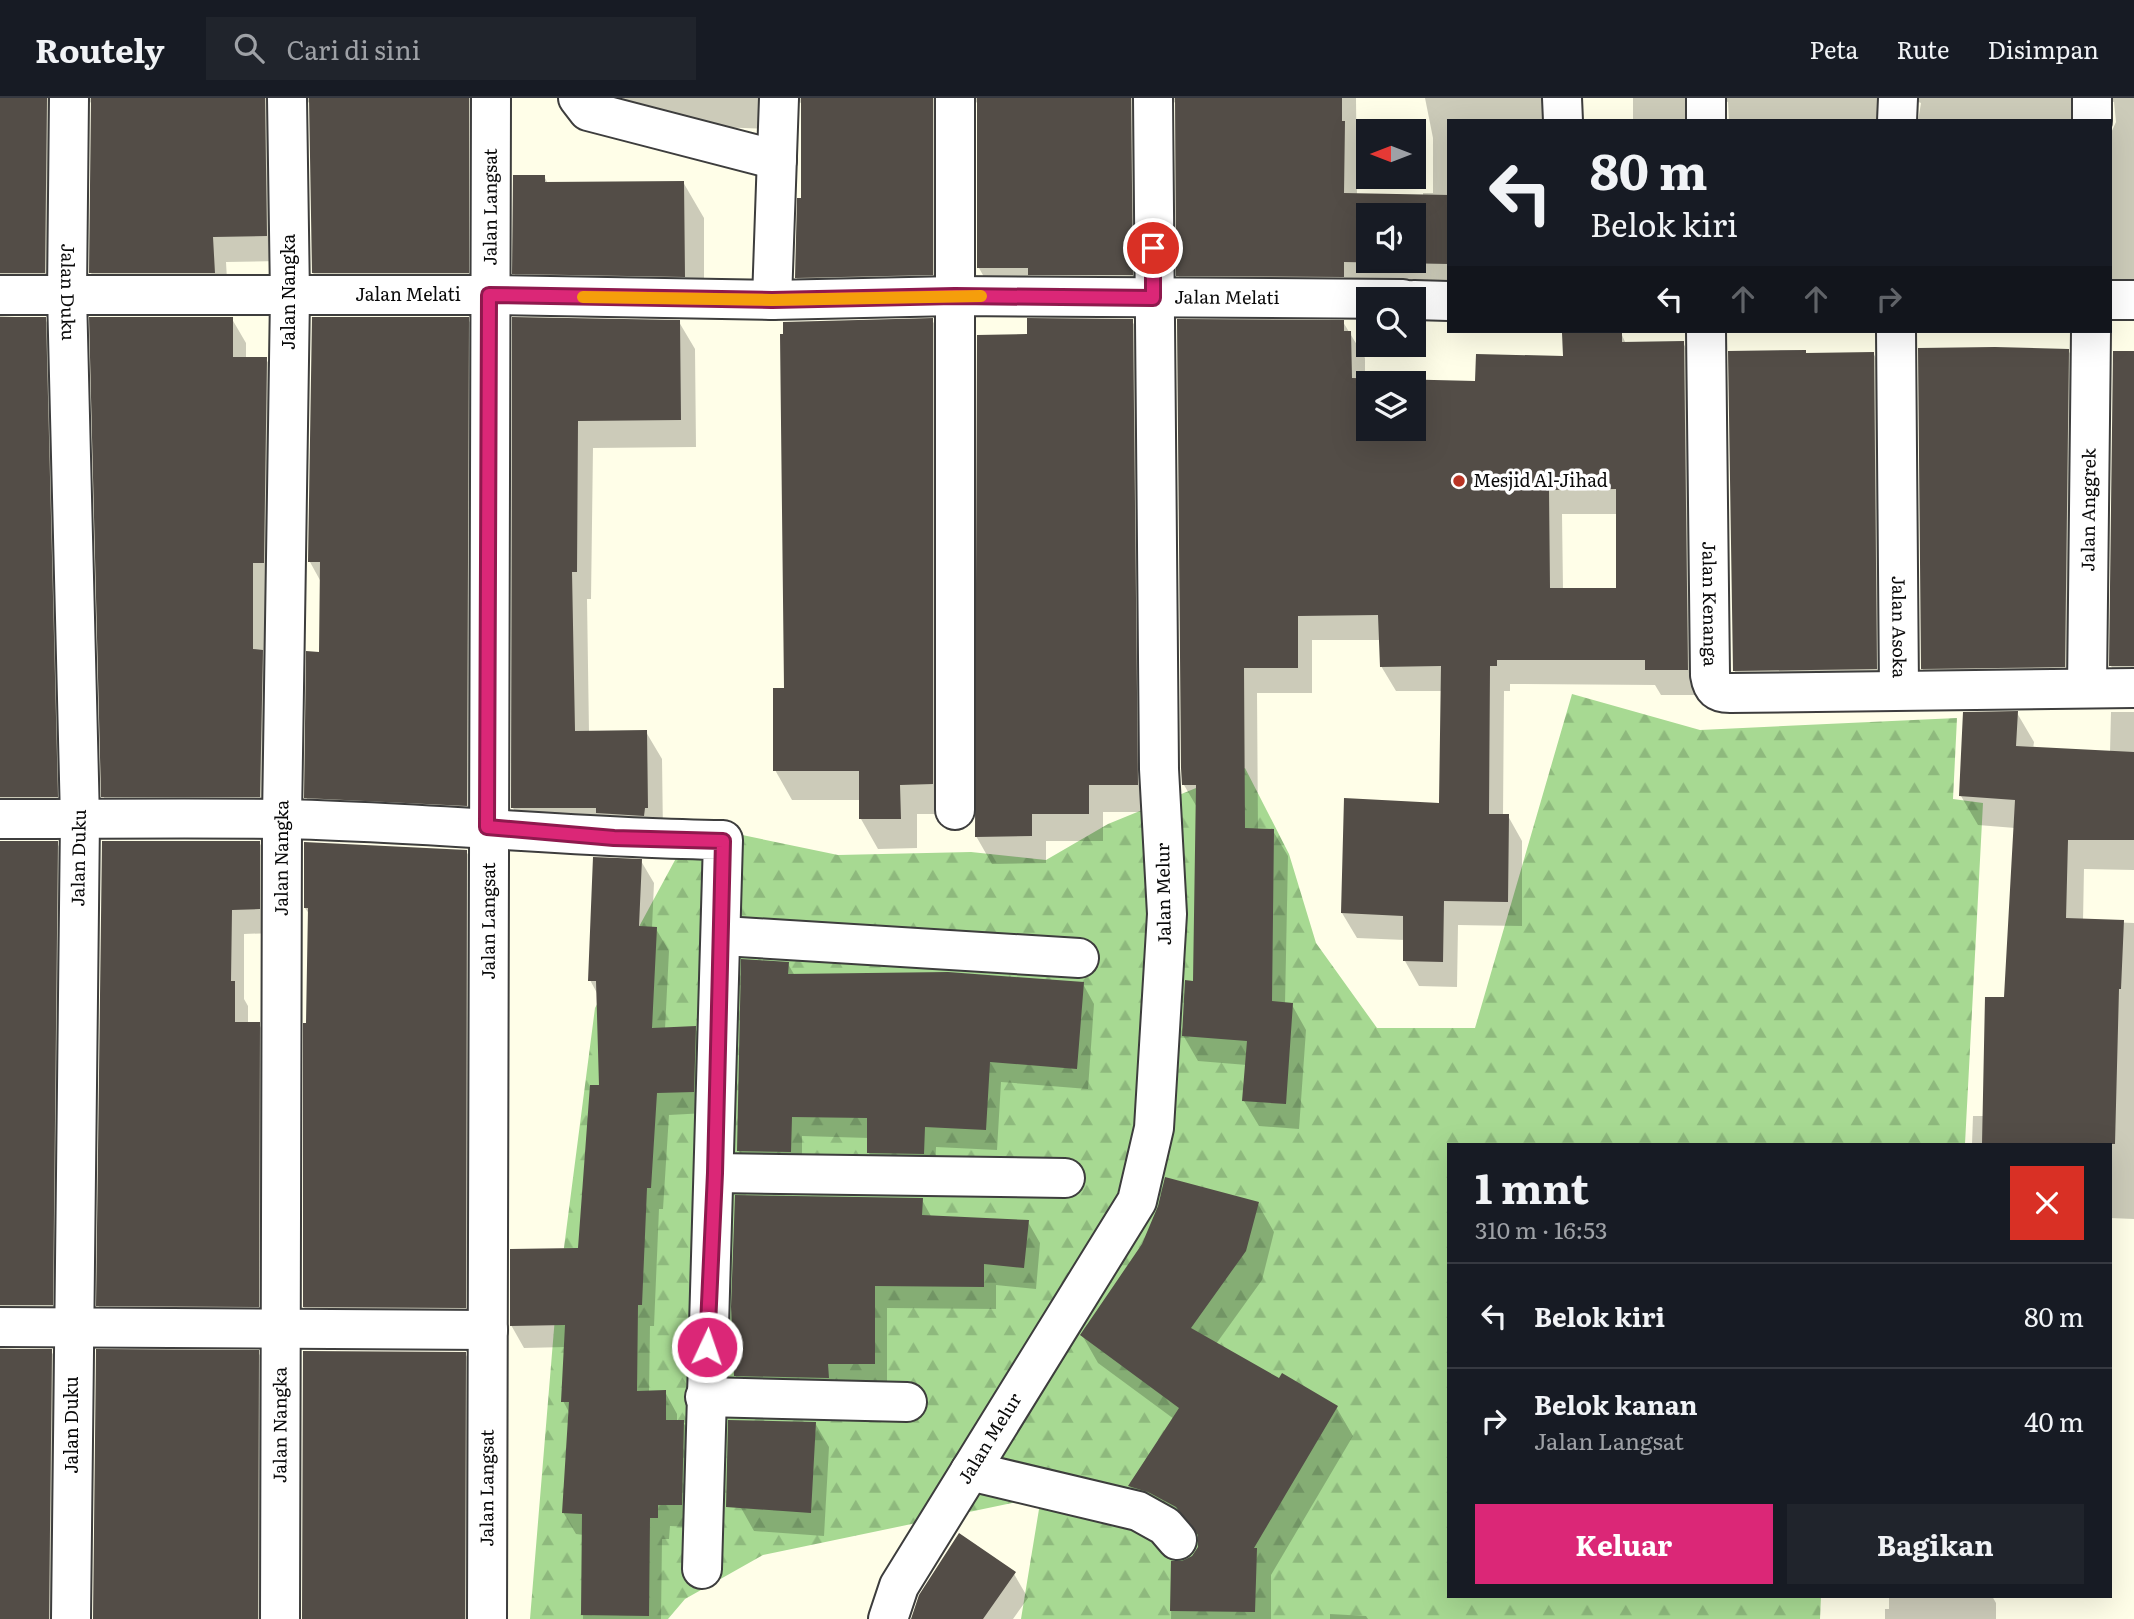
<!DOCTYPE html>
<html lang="id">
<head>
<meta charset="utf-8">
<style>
  :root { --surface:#171b24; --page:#20242c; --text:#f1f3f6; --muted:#9ea1a6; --line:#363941; --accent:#db2777 }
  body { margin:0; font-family:Literata,serif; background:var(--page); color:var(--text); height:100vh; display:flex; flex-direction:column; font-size:26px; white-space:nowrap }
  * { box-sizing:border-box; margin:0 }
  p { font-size:23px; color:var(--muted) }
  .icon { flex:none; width:38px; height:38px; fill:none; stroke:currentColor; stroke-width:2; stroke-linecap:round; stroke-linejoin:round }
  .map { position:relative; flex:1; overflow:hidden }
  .side { position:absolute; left:1447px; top:1045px; width:665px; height:455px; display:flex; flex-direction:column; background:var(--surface); border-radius:0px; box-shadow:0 7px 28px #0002 }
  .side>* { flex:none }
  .banner { position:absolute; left:1447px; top:21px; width:665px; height:214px; border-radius:0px; box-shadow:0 7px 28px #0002; background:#171b24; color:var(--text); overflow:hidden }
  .needle { width:46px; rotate:270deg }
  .fabs { position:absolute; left:1356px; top:21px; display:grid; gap:14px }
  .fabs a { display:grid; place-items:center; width:70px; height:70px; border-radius:0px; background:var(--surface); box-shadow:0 7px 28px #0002; font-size:35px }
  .pin { position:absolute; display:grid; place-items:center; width:60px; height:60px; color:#fff; margin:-30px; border:4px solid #fff; border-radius:50%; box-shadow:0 2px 7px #0007 }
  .me { position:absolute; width:77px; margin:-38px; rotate:3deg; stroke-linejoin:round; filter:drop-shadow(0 0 5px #0008) }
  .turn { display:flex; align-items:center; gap:24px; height:147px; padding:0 28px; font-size:32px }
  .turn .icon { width:91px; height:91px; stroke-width:2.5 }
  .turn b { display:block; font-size:49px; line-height:60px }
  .lanes { display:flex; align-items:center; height:66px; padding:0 28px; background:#0003; justify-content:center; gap:35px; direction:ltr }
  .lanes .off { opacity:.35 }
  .round { display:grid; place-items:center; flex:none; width:74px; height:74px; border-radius:0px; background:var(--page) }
  .headline { display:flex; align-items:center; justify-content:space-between; height:119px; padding:0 28px }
  h1 { font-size:42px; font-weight:700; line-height:52px }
  .button { display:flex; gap:14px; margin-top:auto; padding:14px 28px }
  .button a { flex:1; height:80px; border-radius:0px; background:var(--accent); color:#fff; font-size:28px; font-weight:700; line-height:80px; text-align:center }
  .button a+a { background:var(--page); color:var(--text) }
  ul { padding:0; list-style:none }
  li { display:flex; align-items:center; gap:21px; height:105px; padding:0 28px; border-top:2px solid var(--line) }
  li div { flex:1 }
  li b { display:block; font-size:26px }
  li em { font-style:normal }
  header { display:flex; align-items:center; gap:42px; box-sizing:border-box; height:98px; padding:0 35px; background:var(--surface); border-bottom:2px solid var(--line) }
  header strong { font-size:33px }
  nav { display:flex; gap:38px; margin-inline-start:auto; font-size:24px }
  .search { width:490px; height:63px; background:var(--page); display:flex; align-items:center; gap:18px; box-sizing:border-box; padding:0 24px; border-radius:0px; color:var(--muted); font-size:26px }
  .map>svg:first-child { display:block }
</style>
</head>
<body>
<header>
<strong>Routely</strong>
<div class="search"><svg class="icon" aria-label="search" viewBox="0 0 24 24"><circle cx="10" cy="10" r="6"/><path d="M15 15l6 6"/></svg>Cari di sini</div>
<nav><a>Peta</a><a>Rute</a><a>Disimpan</a></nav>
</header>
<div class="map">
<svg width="2134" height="1521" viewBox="0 0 2134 1521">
  <defs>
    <pattern id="forest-firs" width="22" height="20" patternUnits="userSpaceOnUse" patternTransform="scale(1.75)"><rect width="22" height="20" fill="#a7d992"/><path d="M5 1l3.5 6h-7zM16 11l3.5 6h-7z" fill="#8eb97d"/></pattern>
  </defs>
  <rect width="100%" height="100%" fill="#fffee8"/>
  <!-- forest -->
  <path fill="url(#forest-firs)" d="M 1572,596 L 1700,632 L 1957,620 L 1953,701 L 1983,705 L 1965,1046 L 1449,1046 L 1449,1498 L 1821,1498 L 1820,1521 L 1021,1521 L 1041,1399 L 763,1457 L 685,1501 L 668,1521 L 530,1521 L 555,1219 L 595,910 L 694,727 L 838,757 L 971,754 L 1046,762 L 1108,726 L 1245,670 L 1289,756 L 1316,845 L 1377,930 L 1475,930 Z"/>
  <!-- shadow -->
  <path fill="#0003" fill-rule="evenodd" d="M 0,0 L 490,0 L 482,200 L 328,200 L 313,175 L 311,5 L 303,3 L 281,163 L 226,164 L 228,200 L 105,200 L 91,175 L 93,5 L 84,3 L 59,200 L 0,206 Z
    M 607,0 L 1356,0 L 1357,97 L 1423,98 L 1423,95 L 1433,95 L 1433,40 L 1425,0 L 1563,0 L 1555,23 L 1449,23 L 1449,195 L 1193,203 L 1178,177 L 1177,5 L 1169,3 L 1146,202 L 993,195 L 979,170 L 979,5 L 970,3 L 947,202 L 811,205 L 796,179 L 802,102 L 801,5 L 796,3 L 771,31 L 716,29 ZM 1368,117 L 1414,117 L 1414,163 L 1368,163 Z
    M 1633,0 L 2134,0 L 2134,204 L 2110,196 L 2110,37 L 2116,24 L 2114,4 L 2106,2 L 2084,23 L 1918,23 L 1921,5 L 1913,2 L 1892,23 L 1729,23 L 1728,4 L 1722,2 L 1698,23 L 1633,23 Z
    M 544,78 L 548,86 L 683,84 L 704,120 L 704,214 L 535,211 L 514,175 Z
    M 0,218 L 45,221 L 59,246 L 71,724 L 0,731 Z
    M 232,221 L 246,245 L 246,261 L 266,261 L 280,285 L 277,489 L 265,489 L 273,723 L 117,722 L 103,698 Z
    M 468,221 L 484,248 L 482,735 L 322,727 L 306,699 L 321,555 L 321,484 L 310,464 Z
    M 514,221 L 679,224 L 695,251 L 696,349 L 593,350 L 591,501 L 587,501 L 589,634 L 646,634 L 662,661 L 663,736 L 528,737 L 513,710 Z
    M 932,222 L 950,252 L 950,716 L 917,716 L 917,750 L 878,751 L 861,721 L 861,702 L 792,702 L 775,672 L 786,591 L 781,238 Z
    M 1132,223 L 1148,250 L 1153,714 L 1103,714 L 1103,743 L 1046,743 L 1046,765 L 992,766 L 976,738 L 1029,238 Z
    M 1343,224 L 1365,260 L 1365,282 L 1477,285 L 1565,260 L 1621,235 L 1626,246 L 1683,245 L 1698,270 L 1702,597 L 1661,597 L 1655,587 L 1510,586 L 1510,593 L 1504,593 L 1503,718 L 1508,718 L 1522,743 L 1522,828 L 1458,827 L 1457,889 L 1419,888 L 1405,863 L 1405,842 L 1357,840 L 1342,815 L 1440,707 L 1442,593 L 1396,593 L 1381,568 L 1381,542 L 1312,542 L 1312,595 L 1257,595 L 1258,732 L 1273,733 L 1288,758 L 1285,906 L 1292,907 L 1306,932 L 1299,1031 L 1259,1028 L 1244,1003 L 1247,967 L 1198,963 L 1183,937 L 1195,885 L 1198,711 L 1184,687 ZM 1368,285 L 1414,285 L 1414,331 L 1368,331 ZM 1562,416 L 1618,416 L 1618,492 L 1563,492 Z
    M 2068,252 L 2082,276 L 2078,593 L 1936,594 L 1922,570 Z
    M 2134,254 L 2134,598 L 2128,597 L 2111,568 Z
    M 1873,255 L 1887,279 L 1890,595 L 1748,596 L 1734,572 Z
    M 2111,614 L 2134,614 L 2134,772 L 2084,771 L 2083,823 L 2134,825 L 2134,1121 L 2110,1120 L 2110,1046 L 1972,1046 L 1973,1018 L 1985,1018 L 2005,901 L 2015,730 L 1978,727 L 1961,698 L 2017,615 L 2034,644 L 2033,651 L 2110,654 Z
    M 103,744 L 259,744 L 273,768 L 273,835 L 244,836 L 244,901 L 248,908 L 248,926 L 259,926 L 272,950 L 272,1232 L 112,1231 L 98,1207 Z
    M 0,745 L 57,745 L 71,770 L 66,1232 L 0,1238 Z
    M 466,753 L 481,779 L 480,1236 L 319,1235 L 304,1209 L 310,817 L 305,810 Z
    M 641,763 L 654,785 L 652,830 L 656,831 L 669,853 L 665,931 L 695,930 L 707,952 L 706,1015 L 669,1017 L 663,1111 L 659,1111 L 654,1228 L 650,1228 L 649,1294 L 665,1294 L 677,1316 L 677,1324 L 683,1324 L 696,1346 L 691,1429 L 670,1428 L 669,1441 L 662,1441 L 661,1521 L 583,1521 L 584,1437 L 576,1436 L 563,1414 L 570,1316 L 563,1303 L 566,1249 L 524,1250 L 511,1227 L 579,1151 L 601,989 L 598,897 L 590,882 Z
    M 788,866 L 795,878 L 1083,886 L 1094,906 L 1088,991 L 1001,984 L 997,1052 L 936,1049 L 935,1076 L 880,1075 L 869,1055 L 869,1040 L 802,1038 L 802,1074 L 750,1073 L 739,1053 Z
    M 922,1102 L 932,1120 L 1028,1124 L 1040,1145 L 1036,1191 L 996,1187 L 996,1211 L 887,1210 L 887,1287 L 748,1299 L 735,1277 Z
    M 1258,1106 L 1274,1134 L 1262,1182 L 1216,1246 L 1279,1283 L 1336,1309 L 1353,1338 L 1271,1477 L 1271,1521 L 1171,1521 L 1172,1465 L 1192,1460 L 1200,1449 L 1200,1442 L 1166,1422 L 1147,1416 L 1130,1388 L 1174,1321 L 1098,1265 L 1082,1237 Z
    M 0,1250 L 51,1253 L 66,1278 L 63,1521 L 0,1521 Z
    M 258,1254 L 272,1279 L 272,1521 L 95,1521 Z
    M 465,1255 L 479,1281 L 479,1521 L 304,1521 Z
    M 815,1325 L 829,1349 L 824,1438 L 754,1433 L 740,1408 Z
    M 1014,1476 L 1028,1500 L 1013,1521 L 917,1521 Z
    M 1889,1498 L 1992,1498 L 1996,1505 L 1996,1521 L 1885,1521 L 1885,1511 L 1889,1511 Z
    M 1330,1516 L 1366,1518 L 1368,1521 L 1330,1521 Z"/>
  <!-- building -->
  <path fill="#534d47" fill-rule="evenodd" d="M 0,0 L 47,0 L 45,175 L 0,175 Z
    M 91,0 L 265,0 L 267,138 L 213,139 L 215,175 L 89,175 Z
    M 309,0 L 469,0 L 469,175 L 312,175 Z
    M 801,0 L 933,0 L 933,177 L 795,180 L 797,100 L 801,100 Z
    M 977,0 L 1131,0 L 1133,177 L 1028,177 L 1028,170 L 977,170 Z
    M 1175,0 L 1342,0 L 1342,23 L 1345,23 L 1344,95 L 1449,97 L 1449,166 L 1344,164 L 1344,179 L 1176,178 ZM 1368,117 L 1414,117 L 1414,163 L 1368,163 Z
    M 513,77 L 545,77 L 545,84 L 684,83 L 685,179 L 512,176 Z
    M 0,219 L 46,219 L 58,699 L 0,699 Z
    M 89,219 L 233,219 L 233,259 L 267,259 L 264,465 L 253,465 L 253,551 L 263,552 L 260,699 L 101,699 Z
    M 312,219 L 469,219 L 467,708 L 304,700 L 306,553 L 319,554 L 320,464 L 308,464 Z
    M 512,219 L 680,222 L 681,322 L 578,323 L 577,474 L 572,474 L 575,633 L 647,632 L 648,710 L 645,710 L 644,718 L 596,715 L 596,710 L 511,710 Z
    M 933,220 L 933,686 L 900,687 L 901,721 L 859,721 L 859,673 L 773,673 L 773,590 L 784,590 L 780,236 L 783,236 L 783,224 Z
    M 1027,220 L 1133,221 L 1138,687 L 1089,687 L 1089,716 L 1032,716 L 1032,738 L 975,739 L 977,237 L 1027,236 Z
    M 1177,221 L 1344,222 L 1344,233 L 1351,233 L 1352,280 L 1475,283 L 1476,256 L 1563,258 L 1562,235 L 1622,234 L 1622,244 L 1684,243 L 1688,572 L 1645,572 L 1645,562 L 1497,562 L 1497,568 L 1490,568 L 1489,716 L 1509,716 L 1508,804 L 1444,803 L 1443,864 L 1403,863 L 1403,818 L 1341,815 L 1344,700 L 1439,705 L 1441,568 L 1380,569 L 1378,517 L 1298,518 L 1298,570 L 1244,570 L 1245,730 L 1274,731 L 1272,903 L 1293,905 L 1286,1006 L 1242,1003 L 1247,943 L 1182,938 L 1185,882 L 1193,883 L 1196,687 L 1182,687 L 1181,670 ZM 1368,285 L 1414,285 L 1414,331 L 1368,331 ZM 1616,391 L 1616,490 L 1550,490 L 1549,392 Z
    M 1995,249 L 2069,251 L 2065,569 L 1921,571 L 1918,250 Z
    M 1806,252 L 1806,255 L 1874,254 L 1877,571 L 1733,573 L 1728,253 Z
    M 2113,253 L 2134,253 L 2134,568 L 2109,568 Z
    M 2018,613 L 2016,648 L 2134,654 L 2134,742 L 2068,742 L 2066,820 L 2124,822 L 2121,891 L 2119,891 L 2115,1046 L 1982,1046 L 1985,899 L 2004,899 L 2015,702 L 1959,698 L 1963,614 Z
    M 0,743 L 58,743 L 53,1207 L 0,1207 Z
    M 102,743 L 260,743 L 260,811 L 232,812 L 231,883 L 235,883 L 235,924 L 260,924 L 259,1209 L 96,1208 Z
    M 304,744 L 467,752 L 466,1210 L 303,1209 L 303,925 L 306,925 L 308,810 L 304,810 Z
    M 593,759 L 642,761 L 639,828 L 657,829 L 652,930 L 696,928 L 694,994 L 657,995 L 651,1090 L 647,1090 L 642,1207 L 638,1207 L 637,1293 L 666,1292 L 666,1322 L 684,1322 L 682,1407 L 658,1407 L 658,1420 L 650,1420 L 649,1518 L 581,1517 L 582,1416 L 562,1415 L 569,1304 L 561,1304 L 565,1227 L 510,1228 L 510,1151 L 578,1150 L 590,987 L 599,987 L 596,883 L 588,883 Z
    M 741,861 L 789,864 L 788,876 L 948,874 L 1084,884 L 1077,971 L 990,964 L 986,1032 L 925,1029 L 924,1056 L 867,1055 L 867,1020 L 792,1019 L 791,1054 L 737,1053 Z
    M 1165,1079 L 1259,1104 L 1246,1153 L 1191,1230 L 1279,1280 L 1282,1275 L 1338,1308 L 1254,1450 L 1257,1450 L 1255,1514 L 1170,1513 L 1171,1463 L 1182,1463 L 1192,1458 L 1198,1449 L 1198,1437 L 1176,1409 L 1148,1394 L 1128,1388 L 1179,1310 L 1080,1237 L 1142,1146 L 1158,1108 Z
    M 735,1097 L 923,1100 L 922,1117 L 1029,1122 L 1024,1170 L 984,1166 L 984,1189 L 875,1188 L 875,1266 L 828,1266 L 829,1280 L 734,1278 L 731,1209 Z
    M 0,1251 L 52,1251 L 49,1521 L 0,1521 Z
    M 96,1251 L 259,1252 L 258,1521 L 93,1521 Z
    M 303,1253 L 466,1254 L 465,1521 L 302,1521 Z
    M 728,1322 L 816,1324 L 811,1415 L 726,1409 Z
    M 959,1435 L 1016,1474 L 983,1521 L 911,1521 L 919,1497 Z"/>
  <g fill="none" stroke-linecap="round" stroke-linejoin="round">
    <defs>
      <g id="minor">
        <path id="s1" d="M 69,0 L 67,197 L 80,721 L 71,1521"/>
        <path d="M 578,0 L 588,13 L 777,62"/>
        <path d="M 955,0 L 955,712"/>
        <path d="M 1562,0 L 1563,23"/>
        <path d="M 1706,0 L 1706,23"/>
        <path d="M 1897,23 L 1898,0"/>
        <path d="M 2092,23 L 2092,0"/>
        <path id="s2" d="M 0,197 L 489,197 L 772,202 L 955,198 L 1403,201"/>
        <path d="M 772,202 L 779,0"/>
        <path d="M 1414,202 L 1449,203"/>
        <path d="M 2110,202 L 2134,202"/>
        <path id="s3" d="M 1706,233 L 1710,577 C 1712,590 1717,595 1730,595 L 2134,590"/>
        <path id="s4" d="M 1896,233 L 1899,591"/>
        <path id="s5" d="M 2087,590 L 2091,233"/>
        <path d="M 0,721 C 94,721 188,720 282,721 C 430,724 576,740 723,742 L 702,1471"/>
        <path d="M 723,838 L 1079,860"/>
        <path d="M 715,1075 L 1065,1080"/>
        <path d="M 0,1229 L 488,1232"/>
        <path d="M 705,1299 L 907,1304"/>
        <path d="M 970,1373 L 1138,1413 L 1165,1428 L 1177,1442"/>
        <path id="s6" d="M 280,1521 L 282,721 L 290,198 L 287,0"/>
        <path id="s7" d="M 487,1521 L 491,0"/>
        <path id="s8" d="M 888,1521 L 899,1488 L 1137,1103 L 1154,1030 L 1167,816 L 1159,671 L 1153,0"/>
      </g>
    </defs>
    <!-- minor casing -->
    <use href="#minor" stroke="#3d3d3d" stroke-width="42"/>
    <!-- minor -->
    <use href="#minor" stroke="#fff" stroke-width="38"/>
  </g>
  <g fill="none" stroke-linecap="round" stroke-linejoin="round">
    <defs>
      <path id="route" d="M 707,1249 L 715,1075 L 723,743 L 614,740 L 487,729 L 489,197 L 772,202 L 955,198 L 1153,200 L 1153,150"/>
    </defs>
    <!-- route casing -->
    <use href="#route" stroke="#8e194d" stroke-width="18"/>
    <!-- route -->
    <use href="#route" stroke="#db2777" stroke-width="12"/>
    <!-- slow -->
    <path stroke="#f59e0b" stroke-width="12" d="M 583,199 L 772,202 L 981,198"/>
  </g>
  <!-- markers -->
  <circle fill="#b93424" stroke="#fff" stroke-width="2.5" cx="1459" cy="383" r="7"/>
  <g text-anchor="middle" stroke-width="7" stroke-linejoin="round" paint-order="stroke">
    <!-- street labels -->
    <g font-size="18" fill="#0a0a0a" stroke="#fff">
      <text dy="6" stroke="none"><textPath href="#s7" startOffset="1412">Jalan Langsat</textPath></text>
      <text dy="6" stroke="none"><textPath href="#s1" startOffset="194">Jalan Duku</textPath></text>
      <text transform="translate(289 194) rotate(-90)" y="6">Jalan Nangka</text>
      <text dy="6" stroke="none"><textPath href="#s2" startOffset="408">Jalan Melati</textPath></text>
      <text dy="6" stroke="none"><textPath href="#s2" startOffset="1227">Jalan Melati</textPath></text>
      <text dy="6" stroke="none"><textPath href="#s5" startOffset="178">Jalan Anggrek</textPath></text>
      <text dy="6" stroke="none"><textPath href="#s3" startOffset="273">Jalan Kenanga</textPath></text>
      <text dy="6" stroke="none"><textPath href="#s4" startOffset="296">Jalan Asoka</textPath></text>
      <text transform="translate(79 760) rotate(-89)" y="6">Jalan Duku</text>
      <text dy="6" stroke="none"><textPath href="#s6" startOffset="761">Jalan Nangka</textPath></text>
      <text transform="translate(1164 796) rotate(-91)" y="6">Jalan Melur</text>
      <text dy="6" stroke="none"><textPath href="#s7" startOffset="698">Jalan Langsat</textPath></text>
      <text transform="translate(72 1327) rotate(-90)" y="6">Jalan Duku</text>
      <text dy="6" stroke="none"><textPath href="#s6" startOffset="194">Jalan Nangka</textPath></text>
      <text dy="6" stroke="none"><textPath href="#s8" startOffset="208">Jalan Melur</textPath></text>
      <text dy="6" stroke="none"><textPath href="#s7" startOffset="131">Jalan Langsat</textPath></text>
    </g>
    <!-- poi labels -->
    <g font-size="18" fill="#0a0a0a" stroke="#fff" text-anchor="start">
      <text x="1473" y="389">Mesjid Al-Jihad</text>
    </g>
  </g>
</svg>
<div class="fabs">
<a><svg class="needle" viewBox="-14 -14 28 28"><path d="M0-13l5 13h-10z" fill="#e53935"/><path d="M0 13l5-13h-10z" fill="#9ea1a6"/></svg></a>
<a><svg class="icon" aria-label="sound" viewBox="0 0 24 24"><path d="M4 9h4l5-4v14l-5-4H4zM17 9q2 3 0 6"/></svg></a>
<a><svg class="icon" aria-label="search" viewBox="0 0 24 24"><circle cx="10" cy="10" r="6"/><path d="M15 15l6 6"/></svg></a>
<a><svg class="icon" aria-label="layers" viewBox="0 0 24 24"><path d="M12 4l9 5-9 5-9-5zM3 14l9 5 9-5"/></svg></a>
</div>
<div class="pin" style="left:1153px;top:150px;background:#d93025"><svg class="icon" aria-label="arrive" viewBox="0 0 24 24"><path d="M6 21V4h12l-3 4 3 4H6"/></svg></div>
<svg class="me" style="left:707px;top:1249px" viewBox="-20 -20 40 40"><circle r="17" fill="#db2777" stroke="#fff" stroke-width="3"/><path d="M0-11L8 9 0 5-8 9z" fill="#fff"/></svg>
<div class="banner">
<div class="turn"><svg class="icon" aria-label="left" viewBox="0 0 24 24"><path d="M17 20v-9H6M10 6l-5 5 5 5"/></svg><div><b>80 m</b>Belok kiri</div></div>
<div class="lanes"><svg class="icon" aria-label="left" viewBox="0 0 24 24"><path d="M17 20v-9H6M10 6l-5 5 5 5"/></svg><svg class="icon off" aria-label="ahead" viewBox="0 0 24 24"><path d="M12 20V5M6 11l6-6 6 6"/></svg><svg class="icon off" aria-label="ahead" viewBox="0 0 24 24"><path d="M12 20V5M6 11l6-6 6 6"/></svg><svg class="icon off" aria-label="right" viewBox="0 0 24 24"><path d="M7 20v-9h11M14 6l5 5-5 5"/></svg></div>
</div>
<section class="side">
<div class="headline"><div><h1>1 mnt</h1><p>310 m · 16:53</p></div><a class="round" style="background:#d93025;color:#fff"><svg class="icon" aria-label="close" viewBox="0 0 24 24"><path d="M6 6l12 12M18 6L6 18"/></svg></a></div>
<ul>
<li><svg class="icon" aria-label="left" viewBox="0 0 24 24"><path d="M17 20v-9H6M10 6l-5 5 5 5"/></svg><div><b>Belok kiri</b></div><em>80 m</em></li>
<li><svg class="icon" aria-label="right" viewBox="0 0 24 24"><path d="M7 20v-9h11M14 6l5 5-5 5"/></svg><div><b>Belok kanan</b><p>Jalan Langsat</p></div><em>40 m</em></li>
</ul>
<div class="button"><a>Keluar</a><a>Bagikan</a></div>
</section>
</div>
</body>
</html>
